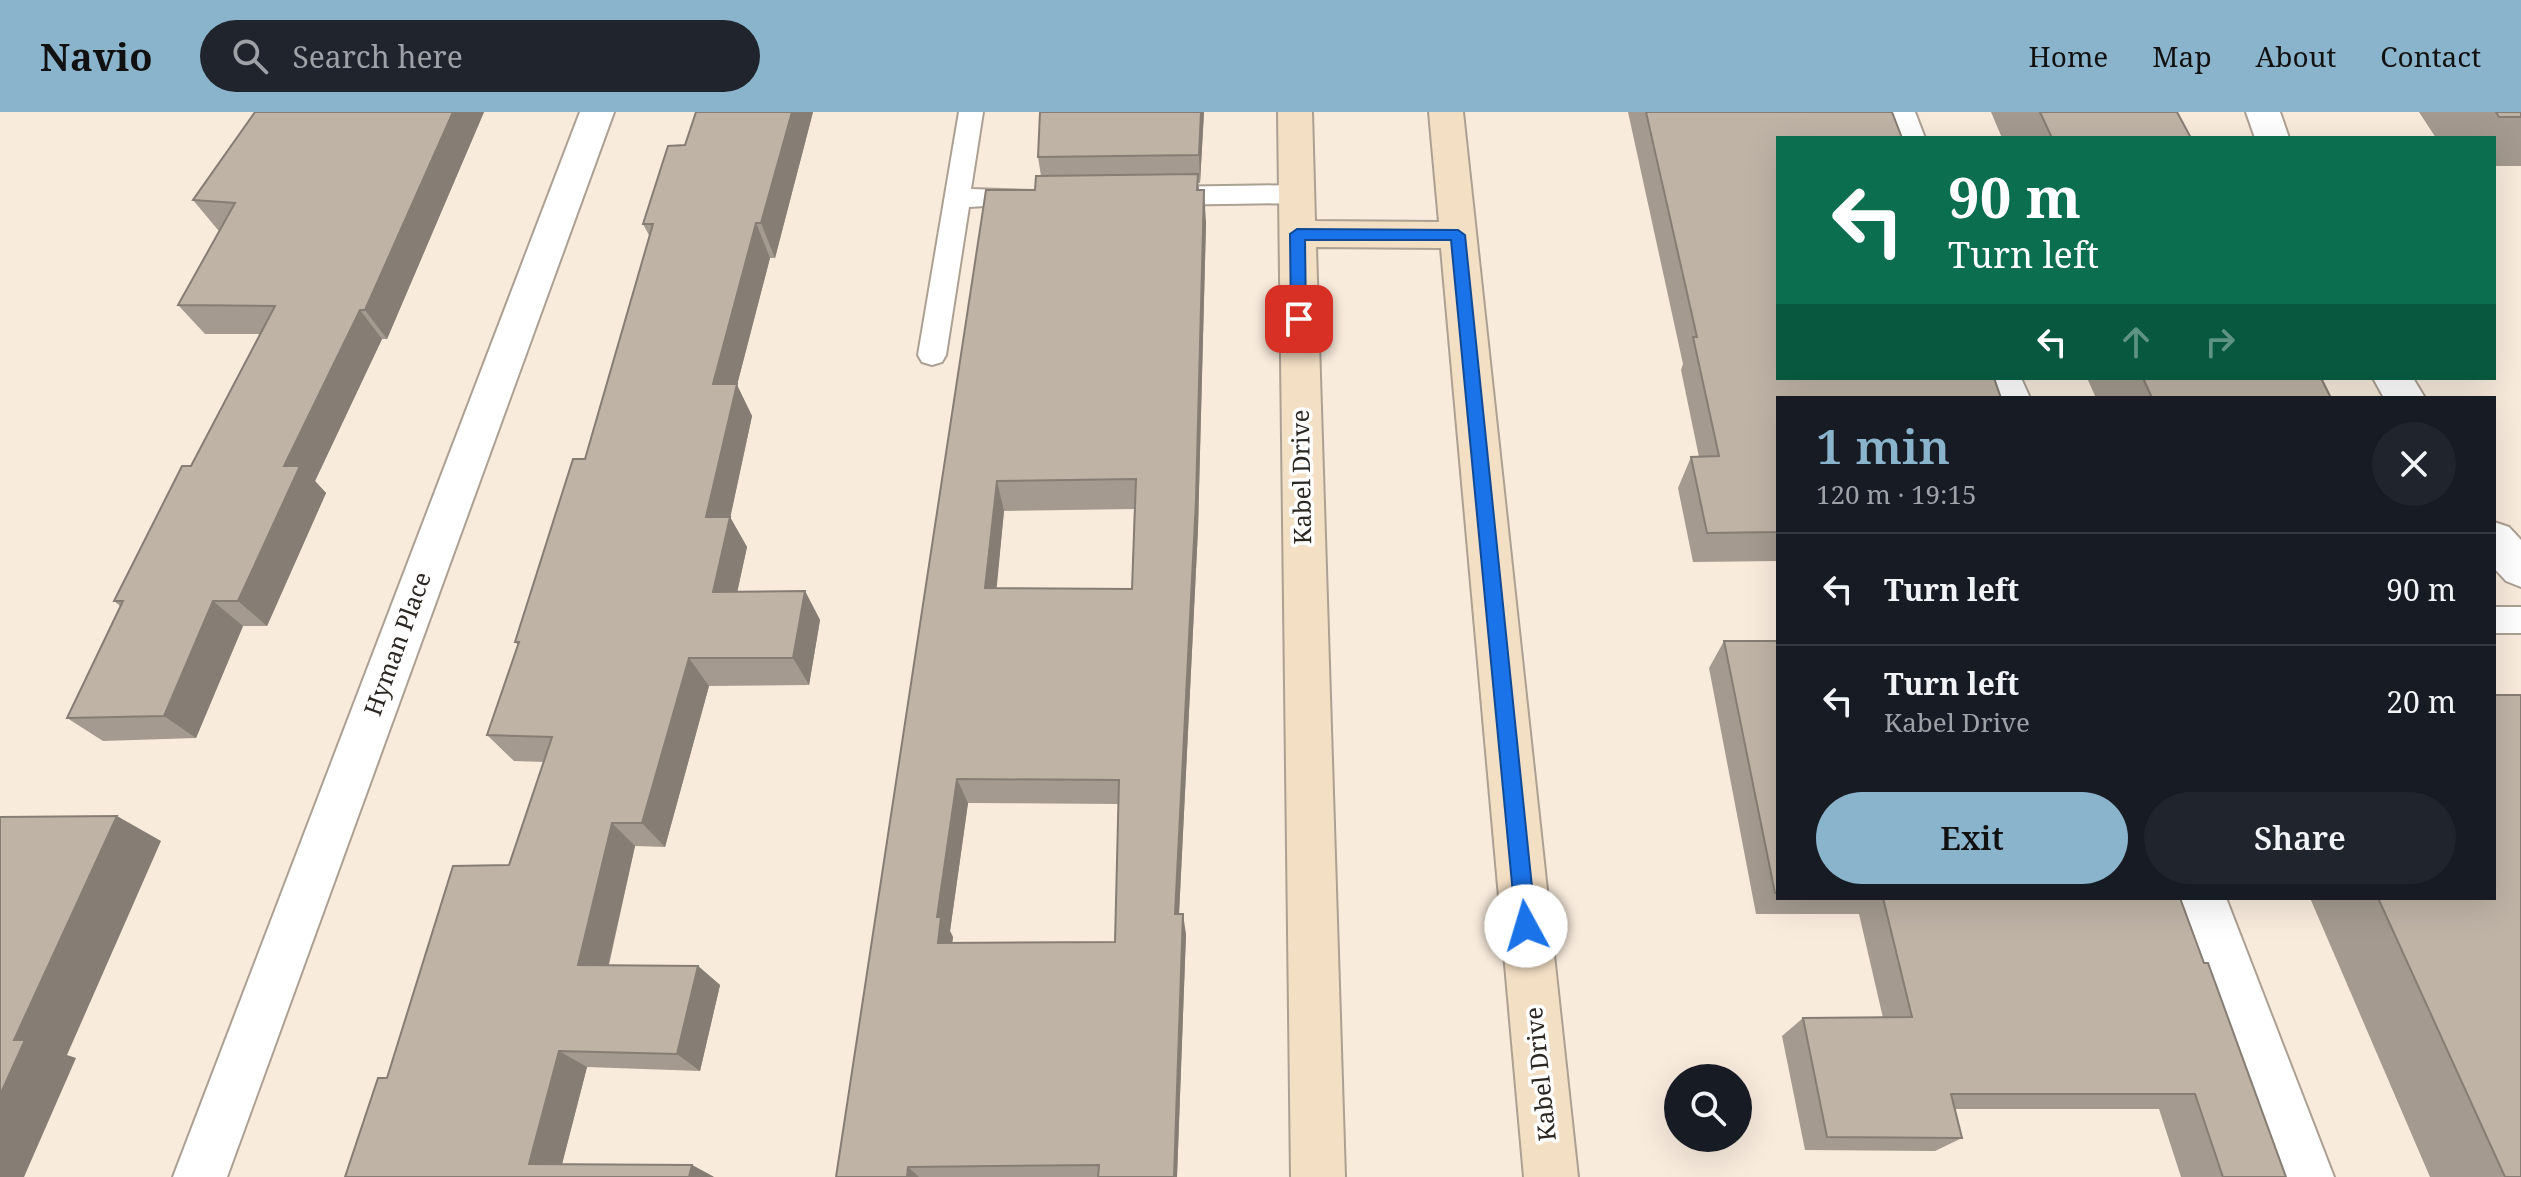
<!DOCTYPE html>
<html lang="en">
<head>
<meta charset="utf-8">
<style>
  :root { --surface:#171b24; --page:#20242c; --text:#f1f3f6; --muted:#9ea1a6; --line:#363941; --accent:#8ab4cb }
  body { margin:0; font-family:"Noto Serif",serif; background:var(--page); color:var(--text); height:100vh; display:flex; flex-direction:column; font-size:30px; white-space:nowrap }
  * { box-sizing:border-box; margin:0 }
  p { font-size:26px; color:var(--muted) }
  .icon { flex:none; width:44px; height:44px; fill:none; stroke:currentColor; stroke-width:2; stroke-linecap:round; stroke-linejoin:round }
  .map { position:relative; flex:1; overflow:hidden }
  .sheet { position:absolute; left:1776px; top:284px; width:720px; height:504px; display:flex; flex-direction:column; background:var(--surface); border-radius:0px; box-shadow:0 8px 32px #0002 }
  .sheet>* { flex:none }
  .top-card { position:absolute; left:1776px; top:24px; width:720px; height:244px; border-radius:0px; box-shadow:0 8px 32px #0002; background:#0b6e4f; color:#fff; overflow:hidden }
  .fabs { position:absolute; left:1664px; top:952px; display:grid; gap:16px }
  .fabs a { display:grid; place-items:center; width:88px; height:88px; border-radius:50%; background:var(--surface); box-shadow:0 8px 32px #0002; font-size:40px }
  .pin { position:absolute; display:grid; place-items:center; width:68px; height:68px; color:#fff; margin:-34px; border-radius:16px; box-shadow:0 4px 12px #0006 }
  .me { position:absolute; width:88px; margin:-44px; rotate:354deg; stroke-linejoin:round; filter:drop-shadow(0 0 6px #0008) }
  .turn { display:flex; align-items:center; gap:28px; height:168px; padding:0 40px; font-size:36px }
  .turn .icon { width:104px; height:104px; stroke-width:2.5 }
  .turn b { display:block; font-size:56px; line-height:68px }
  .lanes { display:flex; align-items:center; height:76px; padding:0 40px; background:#0003; justify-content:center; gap:40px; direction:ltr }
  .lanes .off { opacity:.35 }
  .round { display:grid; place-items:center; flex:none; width:84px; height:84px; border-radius:42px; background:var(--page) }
  .summary { display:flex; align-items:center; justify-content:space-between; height:136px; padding:0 40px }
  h1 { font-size:48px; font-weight:600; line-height:60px; color:var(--accent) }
  .action { display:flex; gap:16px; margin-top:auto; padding:16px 40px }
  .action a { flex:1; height:92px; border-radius:48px; background:var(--accent); color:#111; font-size:32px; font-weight:600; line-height:92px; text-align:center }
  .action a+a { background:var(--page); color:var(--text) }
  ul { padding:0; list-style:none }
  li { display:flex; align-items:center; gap:24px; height:112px; padding:0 40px; border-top:2px solid var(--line) }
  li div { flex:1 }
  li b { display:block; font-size:30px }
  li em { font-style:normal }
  header { display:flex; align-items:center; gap:48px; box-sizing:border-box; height:112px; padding:0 40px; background:var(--accent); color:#111 }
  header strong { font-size:38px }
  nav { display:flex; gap:44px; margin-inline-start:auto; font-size:28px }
  .search { width:560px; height:72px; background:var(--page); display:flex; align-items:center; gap:20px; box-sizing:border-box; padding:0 28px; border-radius:44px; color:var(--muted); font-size:30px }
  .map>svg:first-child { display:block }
</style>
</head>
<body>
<header>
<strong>Navio</strong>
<div class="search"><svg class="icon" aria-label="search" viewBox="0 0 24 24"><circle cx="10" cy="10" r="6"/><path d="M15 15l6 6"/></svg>Search here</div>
<nav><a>Home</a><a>Map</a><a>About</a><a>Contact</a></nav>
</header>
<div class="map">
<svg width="2521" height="1065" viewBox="0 0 2521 1065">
  <rect width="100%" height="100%" fill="#f8ebdc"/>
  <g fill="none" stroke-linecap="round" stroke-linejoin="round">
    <defs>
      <path id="lane" d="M 959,0 L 983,0 L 971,77 L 1034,79 L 1038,85 L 1034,91 L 969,95 L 946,243 L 942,250 L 932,253 L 922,250 L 918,243 Z
        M 1297,73 L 1306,76 L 1310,82 L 1306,88 L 1297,91 L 1160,93 L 1151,90 L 1147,84 L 1151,78 L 1160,75 Z
        M 2494,495 L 2521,495 L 2521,521 L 2494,521 Z"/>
      <path id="street" d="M 580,0 L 614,0 L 227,1065 L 173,1065 Z
        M 1881,0 L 1915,0 L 1925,26 L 1891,26 Z
        M 2246,0 L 2280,0 L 2289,26 L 2255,26 Z
        M 1983,266 L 2021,266 L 2030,286 L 1990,286 Z
        M 2373,266 L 2413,266 L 2425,286 L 2384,286 Z
        M 2494,410 L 2509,415 L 2521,428 L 2521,475 L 2506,469 L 2494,456 Z
        M 2178,786 L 2226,786 L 2334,1065 L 2280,1065 Z"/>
      <path id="secondary" d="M 1278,0 L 1312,0 L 1315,109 L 1439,110 L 1429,0 L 1463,0 L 1578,1065 L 1524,1065 L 1441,136 L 1316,135 L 1345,1065 L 1291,1065 Z"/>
    </defs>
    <!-- lane casing -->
    <use href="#lane" stroke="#aca093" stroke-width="4"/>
    <!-- street casing -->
    <use href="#street" stroke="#aca093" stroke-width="4"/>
    <!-- secondary casing -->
    <use href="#secondary" stroke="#aca093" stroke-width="4"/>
    <!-- lane -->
    <use href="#lane" fill="#fff" fill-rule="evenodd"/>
    <!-- street -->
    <use href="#street" fill="#fff" fill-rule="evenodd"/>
    <!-- secondary -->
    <use href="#secondary" fill="#f3dfc4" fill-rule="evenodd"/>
  </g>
  <!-- wall -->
  <path fill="#a49a8f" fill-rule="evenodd" d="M 255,0 L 484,0 L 387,227 L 382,227 L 315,369 L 326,381 L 267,514 L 243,514 L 196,626 L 103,629 L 67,606 L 120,494 L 114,489 L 191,354 L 260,222 L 205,222 L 178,193 L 220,118 L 218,118 L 193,88 Z
    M 696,0 L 813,0 L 775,146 L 770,146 L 737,273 L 752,304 L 730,405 L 747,435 L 737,480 L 805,479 L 820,508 L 809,573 L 709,574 L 665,735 L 635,734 L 609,853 L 698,854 L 720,873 L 700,959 L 587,955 L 562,1052 L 692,1053 L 714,1065 L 345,1065 L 387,966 L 509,753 L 544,650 L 514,649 L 487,623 L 518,533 L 515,530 L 585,347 L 650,125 L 643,112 L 685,33 Z
    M 1040,0 L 1204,0 L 1200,71 L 1198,71 L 1206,111 L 1198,417 L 1179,802 L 1186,822 L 1177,1065 L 836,1065 L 1035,78 L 1041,64 L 1038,45 ZM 1134,397 L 1132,477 L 996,476 L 1004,399 ZM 968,691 L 1118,692 L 1115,830 L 952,831 L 953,825 L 950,819 Z
    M 1628,0 L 1892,0 L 1778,286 L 1778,449 L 1693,450 L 1678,376 L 1691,345 L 1699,345 L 1681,258 L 1683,252 Z
    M 1991,0 L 2177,0 L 2191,26 L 2002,26 Z
    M 2419,0 L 2521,0 L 2521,54 L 2494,54 L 2494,26 L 2436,26 Z
    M 2087,266 L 2321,266 L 2331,286 L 2096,286 Z
    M 1724,529 L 1778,529 L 1778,786 L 2180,786 L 2286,1065 L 2181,1065 L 2159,997 L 1955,997 L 1962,1026 L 1935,1039 L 1805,1038 L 1782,924 L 1803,906 L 1883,906 L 1859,802 L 1756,802 L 1709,556 Z
    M 2310,786 L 2494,786 L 2521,1065 L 2430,1065 Z"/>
  <!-- shaded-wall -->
  <path fill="#867d74" d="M 453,0 L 484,0 L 387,227 L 365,198 Z
    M 792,0 L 813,0 L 775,146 L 761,111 Z
    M 1201,0 L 1204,0 L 1200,71 L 1199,43 Z
    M 1204,78 L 1206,111 L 1198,417 L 1178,822 L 1175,802 Z
    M 756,111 L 770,146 L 737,273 L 752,304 L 727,421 L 730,405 L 747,435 L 731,509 L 713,480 L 706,405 L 713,272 Z
    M 360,198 L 382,227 L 315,369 L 326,381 L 267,514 L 238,489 L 284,354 Z
    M 997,369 L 1004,399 L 994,504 L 985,476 Z
    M 805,479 L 820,508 L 809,573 L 793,546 Z
    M 213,489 L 243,514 L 196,626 L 164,604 Z
    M 689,546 L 709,574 L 665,735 L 642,711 Z
    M 957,667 L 968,691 L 950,819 L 953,825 L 950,850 L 938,831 L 937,805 Z
    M 117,704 L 161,729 L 67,943 L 76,946 L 24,1065 L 0,1065 L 0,983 L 14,928 Z
    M 612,711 L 635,734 L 604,872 L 578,853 Z
    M 1183,802 L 1186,822 L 1177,1065 L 1174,1065 Z
    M 698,854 L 720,873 L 700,959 L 677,942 Z
    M 559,939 L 587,955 L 559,1064 L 529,1052 Z
    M 692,1053 L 714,1065 L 689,1065 Z
    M 908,1055 L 919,1065 L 907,1065 Z"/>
  <!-- building -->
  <path fill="#bfb3a6" stroke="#867d74" stroke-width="2" fill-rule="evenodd" d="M 255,0 L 453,0 L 365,198 L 360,198 L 284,354 L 300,354 L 238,489 L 213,489 L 164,604 L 67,606 L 123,489 L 114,489 L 182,354 L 191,354 L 275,194 L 178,193 L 235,91 L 193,88 Z
    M 696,0 L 792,0 L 761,111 L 756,111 L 713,272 L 737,272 L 706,405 L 730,405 L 713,480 L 805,479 L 793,546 L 689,546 L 642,711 L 612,711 L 578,853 L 698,854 L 677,942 L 559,939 L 529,1052 L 692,1053 L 689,1065 L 345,1065 L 378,966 L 387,966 L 453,754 L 509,753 L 552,625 L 487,623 L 519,530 L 515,530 L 573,347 L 585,347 L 653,112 L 643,112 L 668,34 L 685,33 Z
    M 1040,0 L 1201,0 L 1199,43 L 1038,45 Z
    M 1646,0 L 1892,0 L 1902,26 L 1778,26 L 1778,266 L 1994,266 L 2001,286 L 1778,286 L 1778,420 L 1707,421 L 1691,345 L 1719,344 L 1693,225 L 1697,225 Z
    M 2040,0 L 2177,0 L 2191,26 L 2052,26 Z
    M 2496,0 L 2521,0 L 2521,5 L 2499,5 Z
    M 1198,62 L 1197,78 L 1204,78 L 1196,388 L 1175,802 L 1183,802 L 1174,1065 L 1098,1065 L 1099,1053 L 908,1055 L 907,1065 L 836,1065 L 986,78 L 1035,78 L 1036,64 ZM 1136,367 L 1132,477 L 985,476 L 997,369 ZM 957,667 L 1119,668 L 1115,830 L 938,831 L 941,805 L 937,805 Z
    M 2143,266 L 2321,266 L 2331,286 L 2152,286 Z
    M 1724,529 L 1778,529 L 1778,781 L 1775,781 Z
    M 2494,583 L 2521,583 L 2521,1065 L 2505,1065 L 2378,786 L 2494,786 Z
    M 117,704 L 14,928 L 25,928 L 0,983 L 0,705 Z
    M 1883,786 L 2180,786 L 2204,851 L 2208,851 L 2286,1065 L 2223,1065 L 2195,982 L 1951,982 L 1962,1026 L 1827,1025 L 1803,906 L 1912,905 Z"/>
  <!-- route -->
  <path fill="#1a73e8" stroke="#114b97" stroke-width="2" d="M 1297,117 L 1458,118 L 1465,123 L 1536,814 L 1533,821 L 1526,824 L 1519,821 L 1516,814 L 1451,128 L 1305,128 L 1306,207 L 1299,212 L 1291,207 L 1290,122 Z"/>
  <g text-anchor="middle" stroke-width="7" stroke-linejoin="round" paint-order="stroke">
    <!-- street labels -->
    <g font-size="24" fill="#2c2722" stroke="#fff">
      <text transform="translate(1302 365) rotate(-91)" y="8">Kabel Drive</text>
      <text transform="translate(398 532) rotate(-70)" y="8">Hyman Place</text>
      <text transform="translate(1541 962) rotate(-96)" y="8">Kabel Drive</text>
    </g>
  </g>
</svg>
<div class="fabs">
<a><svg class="icon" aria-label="search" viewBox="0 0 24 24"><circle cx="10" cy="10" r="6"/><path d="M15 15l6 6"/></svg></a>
</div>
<div class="pin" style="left:1299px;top:207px;background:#d93025"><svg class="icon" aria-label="arrive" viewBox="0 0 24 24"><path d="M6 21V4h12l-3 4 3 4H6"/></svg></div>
<svg class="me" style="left:1526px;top:814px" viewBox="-20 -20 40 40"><circle r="19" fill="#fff"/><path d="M0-13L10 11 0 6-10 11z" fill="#1a73e8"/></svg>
<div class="top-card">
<div class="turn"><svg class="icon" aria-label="left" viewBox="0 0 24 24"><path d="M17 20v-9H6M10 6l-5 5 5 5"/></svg><div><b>90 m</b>Turn left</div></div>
<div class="lanes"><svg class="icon" aria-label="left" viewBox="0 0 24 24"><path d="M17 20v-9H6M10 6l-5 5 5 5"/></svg><svg class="icon off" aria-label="ahead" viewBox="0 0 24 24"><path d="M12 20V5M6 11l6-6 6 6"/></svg><svg class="icon off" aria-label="right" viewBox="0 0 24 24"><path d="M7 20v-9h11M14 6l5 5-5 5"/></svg></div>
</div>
<section class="sheet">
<div class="summary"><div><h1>1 min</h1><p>120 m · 19:15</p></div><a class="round"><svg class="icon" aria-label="close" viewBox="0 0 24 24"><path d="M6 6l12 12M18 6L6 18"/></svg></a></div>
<ul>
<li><svg class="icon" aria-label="left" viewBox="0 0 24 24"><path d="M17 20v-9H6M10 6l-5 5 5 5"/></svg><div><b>Turn left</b></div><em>90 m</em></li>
<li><svg class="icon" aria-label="left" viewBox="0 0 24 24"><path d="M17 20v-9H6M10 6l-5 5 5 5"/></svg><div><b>Turn left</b><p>Kabel Drive</p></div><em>20 m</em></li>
</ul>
<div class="action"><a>Exit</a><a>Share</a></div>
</section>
</div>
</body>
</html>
